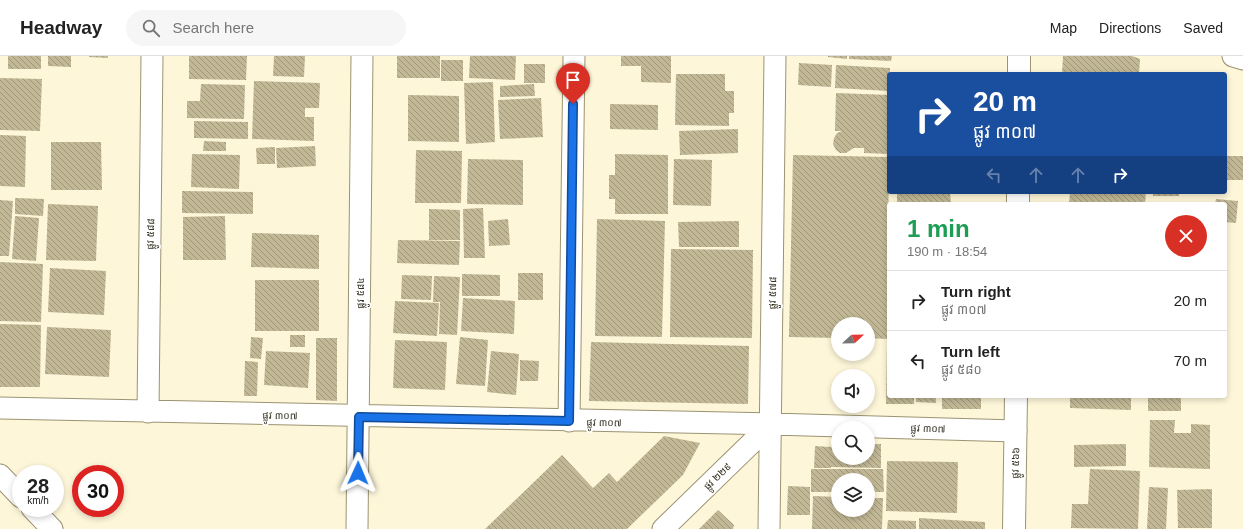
<!DOCTYPE html>
<html lang="en">
<head>
<meta charset="utf-8">
<style>
  :root { --surface:#fff; --page:#f6f6f6; --text:#222; --muted:#767676; --line:#e0e0e0 }
  body { margin:0; font-family:Helvetica,"Noto Sans Khmer",sans-serif; background:var(--page); color:var(--text); height:100vh; display:flex; flex-direction:column; font-size:15px; white-space:nowrap }
  * { box-sizing:border-box; margin:0 }
  p { font-size:13px; color:var(--muted) }
  .icon { flex:none; width:22px; height:22px; fill:none; stroke:currentColor; stroke-width:2; stroke-linecap:round; stroke-linejoin:round }
  .map { position:relative; flex:1; overflow:hidden }
  .details { position:absolute; left:887px; top:146px; width:340px; height:196px; display:flex; flex-direction:column; background:var(--surface); border-radius:4px; box-shadow:0 2px 6px #0003 }
  .details>* { flex:none }
  .banner { position:absolute; left:887px; top:16px; width:340px; height:122px; border-radius:4px; box-shadow:0 2px 6px #0003; background:#1a4fa0; color:#fff; overflow:hidden }
  .needle { width:26px; rotate:68deg }
  .controls { position:absolute; left:831px; top:261px; display:grid; gap:8px }
  .controls a { display:grid; place-items:center; width:44px; height:44px; border-radius:50%; background:var(--surface); box-shadow:0 2px 6px #0003; font-size:20px }
  .speed { position:absolute; left:12px; top:409px; display:flex; gap:8px; font-size:20px; font-weight:700; text-align:center }
  .speed>* { display:grid; place-content:center; width:52px; height:52px; border-radius:50%; background:var(--surface); box-shadow:0 2px 6px #0003; line-height:1 }
  .speed small { font-size:10px; font-weight:400 }
  .speed .limit { border:6px solid #d22; background:#fff; color:#111 }
  .pin { position:absolute; display:grid; place-items:center; width:34px; height:34px; color:#fff; margin:-41px -17px; border-radius:50% 50% 50% 0; rotate:-45deg; box-shadow:0 0 4px #0007 }
  .pin .icon { rotate:45deg }
  .me { position:absolute; width:44px; margin:-22px; rotate:1deg; stroke-linejoin:round; filter:drop-shadow(0 0 3px #0008) }
  .turn { display:flex; align-items:center; gap:14px; height:84px; padding:0 20px; font-size:18px }
  .turn .icon { width:52px; height:52px; stroke-width:2.5 }
  .turn b { display:block; font-size:28px; line-height:34px }
  .lanes { display:flex; align-items:center; height:38px; padding:0 20px; background:#0003; justify-content:center; gap:20px; direction:ltr }
  .lanes .off { opacity:.35 }
  .round { display:grid; place-items:center; flex:none; width:42px; height:42px; border-radius:21px; background:var(--page) }
  .overview { display:flex; align-items:center; justify-content:space-between; height:68px; padding:0 20px }
  h1 { font-size:24px; font-weight:700; line-height:30px; color:#1e9e55 }
  ul { padding:0; list-style:none }
  li { display:flex; align-items:center; gap:12px; height:60px; padding:0 20px; border-top:1px solid var(--line) }
  li div { flex:1 }
  li b { display:block; font-size:15px }
  li em { font-style:normal }
  header { display:flex; align-items:center; gap:24px; box-sizing:border-box; height:56px; padding:0 20px; background:var(--surface); border-bottom:1px solid var(--line) }
  header strong { font-size:19px }
  nav { display:flex; gap:22px; margin-inline-start:auto; font-size:14px }
  .search { width:280px; height:36px; background:var(--page); display:flex; align-items:center; gap:10px; box-sizing:border-box; padding:0 14px; border-radius:22px; color:var(--muted); font-size:15px }
  .map>svg:first-child { display:block }
</style>
</head>
<body>
<header>
<strong>Headway</strong>
<div class="search"><svg class="icon" aria-label="search" viewBox="0 0 24 24"><circle cx="10" cy="10" r="6"/><path d="M15 15l6 6"/></svg>Search here</div>
<nav><a>Map</a><a>Directions</a><a>Saved</a></nav>
</header>
<div class="map">
<svg width="1243" height="473" viewBox="0 0 1243 473">
  <defs>
    <pattern id="building-back-hatch" width="6" height="6" patternUnits="userSpaceOnUse"><rect width="6" height="6" fill="#c2b896"/><path d="M-1 5l2 2M0 0l6 6M5-1l2 2" fill="none" stroke="#9e967a"/></pattern>
  </defs>
  <rect width="100%" height="100%" fill="#fdf6d9"/>
  <!-- building -->
  <path fill="url(#building-back-hatch)" d="M 8,0 L 41,0 L 41,13 L 8,13 Z
    M 48,0 L 71,0 L 71,11 L 48,10 Z
    M 89,0 L 108,0 L 108,2 L 89,1 Z
    M 189,0 L 247,0 L 246,24 L 189,23 Z
    M 274,0 L 305,0 L 304,21 L 273,20 Z
    M 397,0 L 440,0 L 440,22 L 397,22 Z
    M 470,0 L 516,0 L 515,24 L 469,22 Z
    M 621,0 L 671,0 L 671,27 L 641,26 L 641,10 L 621,10 Z
    M 828,0 L 847,0 L 847,3 L 828,1 Z
    M 849,0 L 892,0 L 891,5 L 849,3 Z
    M 1063,0 L 1132,0 L 1140,3 L 1139,18 L 1062,18 Z
    M 441,4 L 463,4 L 463,25 L 441,25 Z
    M 799,7 L 832,9 L 831,31 L 798,29 Z
    M 524,8 L 545,8 L 545,27 L 524,27 Z
    M 836,9 L 890,12 L 889,35 L 835,32 Z
    M 676,18 L 725,18 L 725,35 L 734,35 L 734,57 L 729,57 L 729,70 L 675,69 Z
    M 0,22 L 42,23 L 40,75 L 0,74 Z
    M 254,25 L 320,27 L 319,52 L 305,52 L 305,61 L 314,61 L 314,85 L 252,83 Z
    M 493,26 L 495,86 L 466,88 L 464,27 Z
    M 201,28 L 245,29 L 244,63 L 187,62 L 187,45 L 200,45 Z
    M 534,28 L 535,40 L 500,41 L 500,30 Z
    M 836,37 L 889,39 L 889,98 L 864,97 L 864,92 L 854,92 L 846,97 L 840,97 L 836,94 L 833,88 L 834,82 L 837,77 L 842,75 L 835,75 Z
    M 408,39 L 459,40 L 459,86 L 408,85 Z
    M 541,42 L 543,81 L 500,83 L 498,44 Z
    M 610,48 L 658,49 L 658,74 L 610,73 Z
    M 194,65 L 248,66 L 248,83 L 194,82 Z
    M 738,73 L 738,97 L 680,99 L 679,75 Z
    M 0,79 L 26,80 L 25,131 L 0,130 Z
    M 204,85 L 226,86 L 226,95 L 203,95 Z
    M 51,86 L 101,86 L 102,134 L 51,134 Z
    M 315,90 L 316,110 L 277,112 L 276,92 Z
    M 275,91 L 275,108 L 257,108 L 256,92 Z
    M 416,94 L 462,95 L 461,147 L 415,147 Z
    M 192,98 L 240,99 L 239,133 L 191,131 Z
    M 615,98 L 668,99 L 668,158 L 615,158 L 615,143 L 609,143 L 609,119 L 615,119 Z
    M 793,99 L 889,101 L 887,283 L 868,282 L 868,268 L 838,268 L 838,282 L 789,281 Z
    M 1227,100 L 1243,100 L 1243,124 L 1227,124 Z
    M 468,103 L 523,104 L 523,149 L 467,148 Z
    M 674,103 L 712,104 L 711,150 L 673,149 Z
    M 182,135 L 253,136 L 253,158 L 182,157 Z
    M 897,136 L 950,136 L 951,148 L 897,148 Z
    M 1070,136 L 1146,136 L 1145,148 L 1069,148 Z
    M 1153,136 L 1179,136 L 1179,140 L 1153,140 Z
    M 15,142 L 44,143 L 43,160 L 15,158 Z
    M 1216,143 L 1238,145 L 1236,167 L 1225,166 L 1225,148 L 1215,148 Z
    M 0,144 L 13,145 L 9,200 L 0,200 Z
    M 48,148 L 98,150 L 96,205 L 46,204 Z
    M 483,152 L 485,202 L 464,202 L 463,153 Z
    M 429,153 L 460,154 L 460,184 L 429,184 Z
    M 15,160 L 39,162 L 36,205 L 12,203 Z
    M 225,160 L 226,204 L 183,204 L 183,161 Z
    M 508,163 L 510,189 L 489,190 L 488,165 Z
    M 597,163 L 665,165 L 662,281 L 595,280 Z
    M 739,165 L 739,191 L 679,191 L 678,166 Z
    M 252,177 L 319,179 L 319,213 L 251,211 Z
    M 398,184 L 460,185 L 459,209 L 397,207 Z
    M 671,193 L 753,194 L 752,282 L 670,281 Z
    M 0,206 L 43,208 L 41,266 L 0,265 Z
    M 50,212 L 106,215 L 104,259 L 48,256 Z
    M 518,217 L 543,217 L 543,244 L 518,244 Z
    M 462,218 L 500,219 L 500,240 L 462,240 Z
    M 402,219 L 432,220 L 431,244 L 401,243 Z
    M 434,220 L 460,221 L 457,279 L 439,278 L 440,246 L 433,246 Z
    M 255,224 L 319,224 L 319,275 L 255,275 Z
    M 463,242 L 515,245 L 514,278 L 461,275 Z
    M 395,245 L 439,247 L 437,280 L 393,277 Z
    M 0,268 L 41,269 L 40,331 L 0,331 Z
    M 47,271 L 111,274 L 109,321 L 45,318 Z
    M 290,279 L 305,279 L 305,291 L 290,291 Z
    M 251,281 L 263,282 L 261,303 L 250,302 Z
    M 460,281 L 488,284 L 485,330 L 456,328 Z
    M 316,282 L 337,282 L 337,345 L 316,344 Z
    M 395,284 L 447,286 L 445,334 L 393,332 Z
    M 591,286 L 749,290 L 748,348 L 589,345 Z
    M 887,289 L 889,289 L 889,340 L 914,340 L 914,348 L 886,348 Z
    M 266,295 L 310,297 L 308,332 L 264,329 Z
    M 491,295 L 519,298 L 516,339 L 487,336 Z
    M 520,304 L 539,305 L 538,325 L 520,325 Z
    M 245,305 L 258,306 L 257,340 L 244,340 Z
    M 916,340 L 936,340 L 936,347 L 916,346 Z
    M 942,340 L 981,340 L 981,353 L 942,353 Z
    M 1070,340 L 1131,340 L 1131,354 L 1070,352 Z
    M 1148,340 L 1181,340 L 1181,355 L 1148,355 Z
    M 1150,364 L 1175,364 L 1174,377 L 1191,377 L 1191,368 L 1210,369 L 1210,413 L 1149,411 Z
    M 664,380 L 700,387 L 683,419 L 627,473 L 485,473 L 562,399 L 593,432 L 609,417 L 617,426 Z
    M 831,388 L 838,388 L 838,402 L 868,402 L 868,388 L 881,388 L 881,412 L 831,411 L 831,405 L 831,412 L 814,412 L 815,390 L 831,391 Z
    M 1126,388 L 1126,410 L 1074,411 L 1074,389 Z
    M 887,405 L 958,406 L 957,457 L 886,455 Z
    M 811,413 L 883,413 L 884,436 L 868,436 L 868,424 L 838,424 L 838,436 L 811,436 Z
    M 1090,413 L 1140,415 L 1138,473 L 1071,472 L 1072,448 L 1088,448 Z
    M 788,430 L 810,431 L 810,459 L 787,459 Z
    M 1149,431 L 1168,432 L 1166,473 L 1147,473 Z
    M 1212,433 L 1212,472 L 1178,472 L 1177,434 Z
    M 813,440 L 838,441 L 838,454 L 868,454 L 868,442 L 883,442 L 882,473 L 812,473 Z
    M 718,454 L 734,469 L 733,473 L 699,473 Z
    M 919,462 L 985,466 L 985,473 L 919,473 Z
    M 888,464 L 916,465 L 916,473 L 887,473 Z"/>
  <g fill="none" stroke-linecap="round" stroke-linejoin="round">
    <defs>
      <path id="minor" d="M 1233,0 L 1243,3
        M 0,352 L 771,368 L 1016,375
        M 148,356 L 152,0
        M 569,365 L 574,0
        M 0,419 L 21,441
        M 32,452 L 52,473
        M 357,473 L 362,0
        M 663,473 L 771,368
        M 769,473 L 775,0"/>
      <path id="tertiary" d="M 1019,18 L 1019,0
        M 1018,148 L 1018,136
        M 1014,473 L 1016,340"/>
    </defs>
    <!-- minor casing -->
    <use href="#minor" stroke="#9c9372" stroke-width="23"/>
    <!-- tertiary casing -->
    <use href="#tertiary" stroke="#9c9372" stroke-width="24"/>
    <!-- minor -->
    <use href="#minor" stroke="#fff" stroke-width="21"/>
    <!-- tertiary -->
    <use href="#tertiary" stroke="#fff" stroke-width="22"/>
  </g>
  <g fill="none" stroke-linecap="round" stroke-linejoin="round">
    <defs>
      <path id="route" d="M 358,417 L 359,361 L 569,365 L 573,48"/>
    </defs>
    <!-- route casing -->
    <use href="#route" stroke="#114b97" stroke-width="10"/>
    <!-- route -->
    <use href="#route" stroke="#1a73e8" stroke-width="7"/>
  </g>
  <g text-anchor="middle" stroke-width="3.5" stroke-linejoin="round" paint-order="stroke">
    <!-- street labels -->
    <g font-size="10" fill="#353224" stroke="#fff">
      <text transform="translate(150 178) rotate(-89)" y="4">ផ្លូវ ៥៨៨</text>
      <text transform="translate(360 237) rotate(-90)" y="4">ផ្លូវ ៥៨៤</text>
      <text transform="translate(772 237) rotate(-89)" y="4">ផ្លូវ ៥៧៨</text>
      <text transform="translate(280 359) rotate(1)" y="4">ផ្លូវ ៣០៧</text>
      <text transform="translate(604 366) rotate(1)" y="4">ផ្លូវ ៣០៧</text>
      <text transform="translate(928 372) rotate(2)" y="4">ផ្លូវ ៣០៧</text>
      <text transform="translate(1015 407) rotate(-89)" y="4">ផ្លូវ ៥៦៦</text>
      <text transform="translate(717 420) rotate(-44)" y="4">ផ្លូវ ២២៩</text>
    </g>
  </g>
</svg>
<div class="controls">
<a><svg class="needle" viewBox="-14 -14 28 28"><path d="M0-13l5 13h-10z" fill="#e53935"/><path d="M0 13l5-13h-10z" fill="#767676"/></svg></a>
<a><svg class="icon" aria-label="sound" viewBox="0 0 24 24"><path d="M4 9h4l5-4v14l-5-4H4zM17 9q2 3 0 6"/></svg></a>
<a><svg class="icon" aria-label="search" viewBox="0 0 24 24"><circle cx="10" cy="10" r="6"/><path d="M15 15l6 6"/></svg></a>
<a><svg class="icon" aria-label="layers" viewBox="0 0 24 24"><path d="M12 4l9 5-9 5-9-5zM3 14l9 5 9-5"/></svg></a>
</div>
<div class="speed"><div>28<small>km/h</small></div><div class="limit">30</div></div>
<div class="pin" style="left:573px;top:48px;background:#d93025"><svg class="icon" aria-label="arrive" viewBox="0 0 24 24"><path d="M6 21V4h12l-3 4 3 4H6"/></svg></div>
<svg class="me" style="left:358px;top:417px" viewBox="-20 -20 40 40"><path d="M0-17L14 15 0 8-14 15z" fill="#1a73e8" stroke="#fff" stroke-width="4"/></svg>
<div class="banner">
<div class="turn"><svg class="icon" aria-label="right" viewBox="0 0 24 24"><path d="M7 20v-9h11M14 6l5 5-5 5"/></svg><div><b>20 m</b>ផ្លូវ ៣០៧</div></div>
<div class="lanes"><svg class="icon off" aria-label="left" viewBox="0 0 24 24"><path d="M17 20v-9H6M10 6l-5 5 5 5"/></svg><svg class="icon off" aria-label="ahead" viewBox="0 0 24 24"><path d="M12 20V5M6 11l6-6 6 6"/></svg><svg class="icon off" aria-label="ahead" viewBox="0 0 24 24"><path d="M12 20V5M6 11l6-6 6 6"/></svg><svg class="icon" aria-label="right" viewBox="0 0 24 24"><path d="M7 20v-9h11M14 6l5 5-5 5"/></svg></div>
</div>
<section class="details">
<div class="overview"><div><h1>1 min</h1><p>190 m · 18:54</p></div><a class="round" style="background:#d93025;color:#fff"><svg class="icon" aria-label="close" viewBox="0 0 24 24"><path d="M6 6l12 12M18 6L6 18"/></svg></a></div>
<ul>
<li><svg class="icon" aria-label="right" viewBox="0 0 24 24"><path d="M7 20v-9h11M14 6l5 5-5 5"/></svg><div><b>Turn right</b><p>ផ្លូវ ៣០៧</p></div><em>20 m</em></li>
<li><svg class="icon" aria-label="left" viewBox="0 0 24 24"><path d="M17 20v-9H6M10 6l-5 5 5 5"/></svg><div><b>Turn left</b><p>ផ្លូវ ៥៨០</p></div><em>70 m</em></li>
</ul>
</section>
</div>
</body>
</html>
